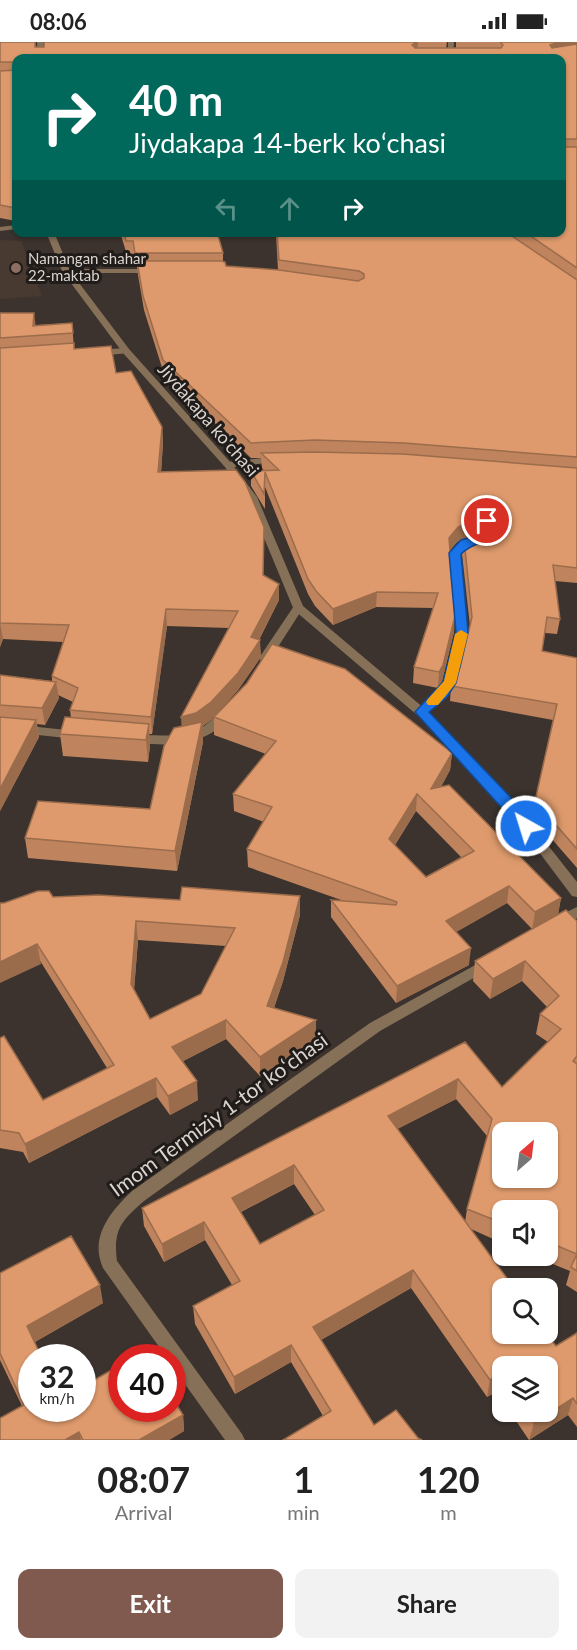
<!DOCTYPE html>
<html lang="en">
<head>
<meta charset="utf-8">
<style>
  :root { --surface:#fff; --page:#f2f2f2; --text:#222; --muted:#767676; --accent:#805a4f }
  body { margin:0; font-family:Lato,sans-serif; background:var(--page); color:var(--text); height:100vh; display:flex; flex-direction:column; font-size:22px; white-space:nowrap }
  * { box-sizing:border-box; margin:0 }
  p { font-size:20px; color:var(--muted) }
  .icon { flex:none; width:33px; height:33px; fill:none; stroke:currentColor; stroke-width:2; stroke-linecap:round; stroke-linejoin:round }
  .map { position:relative; height:1398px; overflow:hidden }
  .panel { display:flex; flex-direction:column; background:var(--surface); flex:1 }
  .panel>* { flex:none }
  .top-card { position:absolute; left:12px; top:12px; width:554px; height:183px; border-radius:12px; box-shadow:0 2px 4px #0004; background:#00695c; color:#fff; overflow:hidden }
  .needle { width:39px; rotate:28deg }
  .tools { position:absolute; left:492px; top:1080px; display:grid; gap:12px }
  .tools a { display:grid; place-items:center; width:66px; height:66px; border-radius:12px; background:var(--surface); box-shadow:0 2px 4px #0004; font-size:30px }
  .speed { position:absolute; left:18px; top:1302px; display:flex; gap:12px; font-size:30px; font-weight:700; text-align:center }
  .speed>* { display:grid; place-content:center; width:78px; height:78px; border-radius:50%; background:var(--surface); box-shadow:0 2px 4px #0004; line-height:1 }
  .speed small { font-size:15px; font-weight:400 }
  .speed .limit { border:9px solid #d22; background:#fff; color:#111 }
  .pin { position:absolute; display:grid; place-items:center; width:51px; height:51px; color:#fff; margin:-26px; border:3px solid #fff; border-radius:50%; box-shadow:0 2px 6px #0007 }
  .me { position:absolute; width:66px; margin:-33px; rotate:321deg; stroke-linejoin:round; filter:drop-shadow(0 0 4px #0008) }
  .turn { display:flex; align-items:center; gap:21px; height:126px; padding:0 18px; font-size:27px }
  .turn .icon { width:78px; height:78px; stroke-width:2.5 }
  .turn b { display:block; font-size:42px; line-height:51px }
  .lanes { display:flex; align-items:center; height:57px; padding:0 18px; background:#0003; justify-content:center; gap:30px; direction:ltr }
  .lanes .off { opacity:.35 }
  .eta { display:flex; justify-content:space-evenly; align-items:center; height:102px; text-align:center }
  .eta b { font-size:36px; font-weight:700; line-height:42px }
  .primary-button { display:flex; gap:12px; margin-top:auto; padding:12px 18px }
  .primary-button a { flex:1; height:69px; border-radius:12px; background:var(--accent); color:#fff; font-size:24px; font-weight:700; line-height:69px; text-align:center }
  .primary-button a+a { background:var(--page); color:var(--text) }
  .status { display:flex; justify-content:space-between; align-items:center; height:42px; padding:0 30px; background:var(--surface); direction:ltr }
  .status svg { height:16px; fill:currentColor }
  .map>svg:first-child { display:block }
</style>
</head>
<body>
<div class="status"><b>08:06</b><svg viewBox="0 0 49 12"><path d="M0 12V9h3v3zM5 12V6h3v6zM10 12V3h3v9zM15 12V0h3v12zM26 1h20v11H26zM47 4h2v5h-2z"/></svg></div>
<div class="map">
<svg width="577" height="1398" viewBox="0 0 577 1398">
  <rect width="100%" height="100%" fill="#3c332e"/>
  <!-- built -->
  <path fill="#483a30" d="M 0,198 L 21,199 L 42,254 L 0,257 Z"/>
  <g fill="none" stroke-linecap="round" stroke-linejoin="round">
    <!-- minor -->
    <path fill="#867158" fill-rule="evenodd" d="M 448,0 L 454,0 L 453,16 L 448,15 Z
      M 16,183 L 16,187 L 0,189 L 0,185 Z
      M 63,227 L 154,227 L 158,229 L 154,231 L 66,231 L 62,229 Z
      M 126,306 L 129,307 L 129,311 L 97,314 L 93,311 L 97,308 Z
      M 278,414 L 281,415 L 281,419 L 228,426 L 223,423 L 228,420 Z
      M 487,476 L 492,479 L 490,493 C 481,502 469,503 460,511 L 468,590 L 456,641 L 446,655 L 425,673 L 417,673 L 415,670 L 417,667 L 438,649 L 444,640 L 456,590 L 450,511 L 458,502 L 479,492 L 481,490 L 482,479 Z
      M 298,563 L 303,566 L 269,619 L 261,619 L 259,616 L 261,613 L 294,564 Z
      M 224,670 L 228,671 L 230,674 C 212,699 181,704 152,702 C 144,702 135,703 130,697 C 138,689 177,697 192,691 C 205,687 212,674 224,670 Z
      M 0,681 L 76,689 L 82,693 L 76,697 L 0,689 Z
      M 577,865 L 577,876 C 569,881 561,888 552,885 L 550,881 L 552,877 Z
      M 488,916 L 493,917 L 495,921 L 493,925 L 380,989 L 144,1159 C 121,1179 113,1188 117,1219 L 242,1392 L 245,1398 L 225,1398 L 172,1324 L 172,1316 L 167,1316 L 103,1226 C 89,1195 111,1169 132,1149 L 370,981 Z"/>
    <!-- tertiary -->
    <path fill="#867158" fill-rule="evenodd" d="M 37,0 L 43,0 L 44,16 L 38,16 Z
      M 46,190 L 54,190 L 70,229 L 129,307 L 231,421 L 257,455 L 303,564 L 425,667 L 517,764 L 577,840 L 577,855 L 572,854 L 509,770 L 417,673 L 294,568 L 247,455 L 225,425 L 123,311 L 62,229 Z"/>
  </g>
  <!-- wall -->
  <path fill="#bf845d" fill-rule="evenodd" d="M 0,0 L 35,0 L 36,5 L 44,5 L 44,0 L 447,0 L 446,6 L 456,6 L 456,0 L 577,0 L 577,541 L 555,539 L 560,577 L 557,592 L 545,591 L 542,609 L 577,616 L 577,826 L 532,774 L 535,759 L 553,678 L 450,659 L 451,644 L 460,626 L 470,584 L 462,512 L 464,497 L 465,496 L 457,500 L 450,508 L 454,590 L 442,639 L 438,646 L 413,641 L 414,625 L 433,566 L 376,565 L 333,583 L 315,564 L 308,552 L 265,445 L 265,467 L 251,444 L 251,429 L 264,429 L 262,426 L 261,416 L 251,416 L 164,332 L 144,268 L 138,233 L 137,225 L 136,225 L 134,213 L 127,213 L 120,190 L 561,190 L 16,16 L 16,179 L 0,176 ZM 217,192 L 276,192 L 278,228 L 226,224 L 223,219 L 223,211 ZM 486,474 L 493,477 L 493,480 L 479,488 L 481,477 Z
    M 0,271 L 36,283 L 72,281 L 74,307 L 116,331 L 162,385 L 163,401 L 161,430 L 264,485 L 263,534 L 279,558 L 259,598 L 261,615 L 238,648 L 212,677 L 203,684 L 203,700 L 177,829 L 28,816 L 25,796 L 150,767 L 182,684 L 229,586 L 167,584 L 152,692 L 149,692 L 150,704 L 148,720 L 63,714 L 60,692 L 71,676 L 70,668 L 73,660 L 58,653 L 59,656 L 45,683 L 37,682 L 39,695 L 0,769 L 0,633 L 52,639 L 52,634 L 63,600 L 3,597 L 0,605 Z
    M 214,675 L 452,711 L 450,728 L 441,745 L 561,856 L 558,872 L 577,879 L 577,1250 L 566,1243 L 570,1229 L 533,1214 L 548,1214 L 548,1168 L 502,1168 L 502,1201 L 471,1187 L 556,1304 L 577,1291 L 577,1385 L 568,1373 L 529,1398 L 510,1370 L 548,1370 L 502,1324 L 502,1359 L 496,1350 L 487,1355 L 411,1246 L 321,1298 L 374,1383 L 418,1396 L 323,1374 L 291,1320 L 235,1352 L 195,1282 L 193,1264 L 232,1243 L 205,1198 L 164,1220 L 144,1184 L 142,1166 L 465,1000 L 502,1045 L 548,1000 L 536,992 L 540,972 L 547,965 L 522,939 L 490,957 L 473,939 L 475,919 L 532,887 L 507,861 L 456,890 L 469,923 L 396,961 L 331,875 L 331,858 L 344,859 L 248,825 L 247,807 L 264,780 L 234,769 L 233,752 L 266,712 L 214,693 ZM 416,769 L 461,815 L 426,835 L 395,803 ZM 456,1057 L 487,1094 L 467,1167 L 465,1180 L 397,1087 ZM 294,1142 L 315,1173 L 260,1202 L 241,1170 Z
    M 53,855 L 300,873 L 283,939 L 274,966 L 316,978 L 316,997 L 260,1034 L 226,997 L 183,1019 L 198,1058 L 170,1073 L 157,1055 L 29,1121 L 23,1110 L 0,1106 L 0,996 L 43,1058 L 107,1026 L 4,861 ZM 138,898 L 226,904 L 201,952 L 150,977 L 134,948 Z
    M 0,1231 L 103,1261 L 35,1300 L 32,1366 L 183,1373 L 184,1389 L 169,1398 L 0,1398 L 22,1364 L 0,1318 Z"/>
  <!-- shaded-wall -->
  <path fill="#9b6c4c" d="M 418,0 L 417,12 L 412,3 Z
    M 559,0 L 577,0 L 577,7 L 549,15 L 550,3 Z
    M 34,271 L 36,286 L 33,284 Z
    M 162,385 L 163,401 L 160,446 L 158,430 Z
    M 487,459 L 486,474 L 481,477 L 479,489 L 457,500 L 448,511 L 449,496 L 458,485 L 482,462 Z
    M 279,542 L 279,558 L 252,610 L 260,598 L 261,615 L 238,648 L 212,677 L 203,684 L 203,700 L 177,829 L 175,809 L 182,692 L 181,675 L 251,595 Z
    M 377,550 L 376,565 L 333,583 L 333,567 Z
    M 166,567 L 167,584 L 152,692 L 151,675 Z
    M 455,574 L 454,590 L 442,639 L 438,646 L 439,630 Z
    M 0,580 L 3,597 L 0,605 Z
    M 56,640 L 59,656 L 45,683 L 42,666 Z
    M 36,678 L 39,695 L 0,769 L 0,747 Z
    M 149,682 L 150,704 L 148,720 L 146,698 Z
    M 452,711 L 450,728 L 430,765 L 431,747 Z
    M 417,752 L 416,769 L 388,814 L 389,797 Z
    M 509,844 L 507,861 L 444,897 L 446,879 Z
    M 300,854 L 300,873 L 283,939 L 268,983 L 267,964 Z
    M 561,856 L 558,873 L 532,888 L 535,870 Z
    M 136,879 L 138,898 L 133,961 L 131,942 Z
    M 37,902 L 41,922 L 0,941 L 0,920 Z
    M 471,906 L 469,923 L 396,961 L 397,944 Z
    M 525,919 L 522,939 L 490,957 L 493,937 Z
    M 226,978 L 226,997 L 174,1024 L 172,1005 Z
    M 316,978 L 316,997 L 260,1034 L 260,1015 Z
    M 156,1036 L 157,1055 L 29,1121 L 25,1102 Z
    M 458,1037 L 456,1057 L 386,1093 L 388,1074 Z
    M 197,1039 L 198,1058 L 170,1073 L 168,1054 Z
    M 294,1123 L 294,1142 L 232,1174 L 232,1156 Z
    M 204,1180 L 205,1198 L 164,1220 L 162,1202 Z
    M 413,1228 L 411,1246 L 312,1303 L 313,1285 Z
    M 100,1243 L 103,1261 L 31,1302 L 27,1284 Z
    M 291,1303 L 291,1320 L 235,1352 L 234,1335 Z
    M 500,1332 L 496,1350 L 487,1355 L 490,1338 Z
    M 573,1356 L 568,1373 L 529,1398 L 534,1381 Z
    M 183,1373 L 184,1389 L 169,1398 L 139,1398 Z
    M 79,1390 L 81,1398 L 65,1398 Z"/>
  <!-- building -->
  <path fill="#de9a6c" stroke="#9b6c4c" stroke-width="1.5" fill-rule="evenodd" d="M 0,0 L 35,0 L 35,5 L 44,5 L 44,0 L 417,0 L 412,3 L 415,6 L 501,6 L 503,3 L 500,0 L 559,0 L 550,3 L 552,6 L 577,2 L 577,97 L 563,97 L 561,98 L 561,16 L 16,16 L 16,126 L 15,136 L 16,146 L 16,166 L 0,163 L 0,29 L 16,28 L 15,20 L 0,20 Z
    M 561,101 L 563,105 L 577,105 L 577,226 L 525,190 L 561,190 Z
    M 124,190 L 217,190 L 223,211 L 135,211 L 133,199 L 126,199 Z
    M 277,190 L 506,190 L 577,238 L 577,415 L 404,401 L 315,398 L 251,401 L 163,318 L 143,254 L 137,219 L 221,219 L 225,220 L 226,224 L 279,228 L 358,239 L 364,236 L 364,232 L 359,229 L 279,218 Z
    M 0,271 L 34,271 L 33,284 L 72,281 L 73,291 L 0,296 Z
    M 74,301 L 74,307 L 111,304 L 116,331 L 131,329 L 162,385 L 158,430 L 236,428 L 245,440 L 264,485 L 263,533 L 279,542 L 251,595 L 260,598 L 238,631 L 211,660 L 196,671 L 181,675 L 238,569 L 166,567 L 151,675 L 70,668 L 78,646 L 52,634 L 69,583 L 0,581 L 0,306 Z
    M 316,410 L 403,412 L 577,426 L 577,526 L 553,523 L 560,577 L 547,575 L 542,609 L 577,616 L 577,807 L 535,759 L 557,662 L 451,644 L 460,626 L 472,575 L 464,497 L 493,479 L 495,462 L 487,459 L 482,462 L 480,474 L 458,485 L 449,496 L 455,574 L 443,623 L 439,630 L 414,625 L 438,551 L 377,550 L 333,567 L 316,549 L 308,537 L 265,430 L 264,452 L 251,429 L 279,428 L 261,411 Z
    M 272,602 L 345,627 L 452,711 L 431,747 L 449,743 L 561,856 L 535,870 L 509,844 L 446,879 L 471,906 L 397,944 L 331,858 L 396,863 L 397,860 L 247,807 L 272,765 L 233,752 L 276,699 L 214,675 L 247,641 ZM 417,752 L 474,809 L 426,835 L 389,797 Z
    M 0,633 L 56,640 L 42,666 L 0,663 Z
    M 0,675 L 36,678 L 0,747 Z
    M 65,675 L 149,682 L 146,698 L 60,692 Z
    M 202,680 L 175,809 L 25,796 L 38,759 L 150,767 L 164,704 L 174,686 Z
    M 182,845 L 300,854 L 283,920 L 267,964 L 316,978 L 260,1015 L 226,978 L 172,1005 L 197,1039 L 168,1054 L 156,1036 L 25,1102 L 19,1091 L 0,1088 L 0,996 L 4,994 L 43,1058 L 114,1023 L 37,902 L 0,920 L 0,861 L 4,861 L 38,849 L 49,849 L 53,855 L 98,853 L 180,858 ZM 136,879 L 235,886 L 201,952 L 150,977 L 131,942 Z
    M 566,868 L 577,879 L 577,1014 L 573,1019 L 577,1022 L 577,1229 L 571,1225 L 577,1212 L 548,1200 L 548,1168 L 502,1168 L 502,1181 L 467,1167 L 492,1077 L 458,1037 L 388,1074 L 514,1246 L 502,1246 L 502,1292 L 547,1292 L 556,1304 L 577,1291 L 577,1362 L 573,1356 L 534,1381 L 526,1370 L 548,1370 L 548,1324 L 502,1324 L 502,1337 L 500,1332 L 490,1338 L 413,1228 L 313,1285 L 374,1383 L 396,1368 L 418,1396 L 422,1398 L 283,1398 L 331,1369 L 291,1303 L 234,1335 L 193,1264 L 240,1239 L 204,1180 L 162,1202 L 142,1166 L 465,1000 L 502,1045 L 561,987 L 540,972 L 559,954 L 525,919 L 493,937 L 475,919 ZM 502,1090 L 548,1090 L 548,1136 L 502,1136 ZM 294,1123 L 324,1168 L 260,1202 L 232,1156 Z
    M 71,1194 L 100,1243 L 27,1284 L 42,1316 L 32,1316 L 32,1366 L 82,1366 L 82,1345 L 122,1322 L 122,1366 L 172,1366 L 172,1355 L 183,1373 L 139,1398 L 83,1398 L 79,1390 L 65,1398 L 0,1398 L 0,1376 L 24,1363 L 0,1311 L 0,1231 Z"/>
  <!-- route -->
  <path fill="#1a73e8" stroke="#114b97" stroke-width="1.5" d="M 487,476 L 492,479 C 492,505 476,497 461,512 L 468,590 L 456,641 L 447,655 L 429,670 L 518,763 L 533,784 L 526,789 L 521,787 L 415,670 L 443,640 L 456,590 L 449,511 L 461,498 L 479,493 L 481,479 Z"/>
  <!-- slow -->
  <path fill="#f59e0b" d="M 461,588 L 468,592 L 456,641 L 438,663 L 428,663 L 426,660 L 428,657 L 444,639 L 455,592 Z"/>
  <!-- markers -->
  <circle fill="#8d6e63" stroke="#201c19" stroke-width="2" cx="16" cy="226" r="6"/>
  <g text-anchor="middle" stroke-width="6" stroke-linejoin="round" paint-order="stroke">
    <!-- far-poi labels -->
    <g font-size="15" fill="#dad4d1" stroke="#201c19" text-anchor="start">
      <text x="28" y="222">Namangan shahar<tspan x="28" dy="17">22-maktab</tspan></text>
    </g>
    <!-- street labels -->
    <g font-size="18" fill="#dad4d1" stroke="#201c19">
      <text transform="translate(208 378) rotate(49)" y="6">Jiydakapa ko'chasi</text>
    </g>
    <!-- near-street labels -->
    <g font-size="21" fill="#dad4d1" stroke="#201c19">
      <text transform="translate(219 1073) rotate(-36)" y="7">Imom Termiziy 1-tor koʻchasi</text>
    </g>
  </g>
</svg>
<div class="tools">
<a><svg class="needle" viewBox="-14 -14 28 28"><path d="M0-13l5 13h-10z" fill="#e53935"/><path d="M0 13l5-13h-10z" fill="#767676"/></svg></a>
<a><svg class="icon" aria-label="sound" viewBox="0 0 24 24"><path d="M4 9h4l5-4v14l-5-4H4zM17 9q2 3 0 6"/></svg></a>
<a><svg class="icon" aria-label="search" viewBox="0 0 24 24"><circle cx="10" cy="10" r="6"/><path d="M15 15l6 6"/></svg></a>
<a><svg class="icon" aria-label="layers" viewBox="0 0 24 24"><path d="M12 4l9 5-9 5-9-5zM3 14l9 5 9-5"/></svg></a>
</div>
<div class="speed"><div>32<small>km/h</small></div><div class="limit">40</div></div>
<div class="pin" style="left:487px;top:479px;background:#d93025"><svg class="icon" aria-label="arrive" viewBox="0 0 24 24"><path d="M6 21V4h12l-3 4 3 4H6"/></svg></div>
<svg class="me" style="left:526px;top:784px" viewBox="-20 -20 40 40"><circle r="17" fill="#1a73e8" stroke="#fff" stroke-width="3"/><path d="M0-11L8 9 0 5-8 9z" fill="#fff"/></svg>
<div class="top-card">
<div class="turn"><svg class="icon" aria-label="right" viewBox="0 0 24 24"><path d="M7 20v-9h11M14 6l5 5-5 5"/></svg><div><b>40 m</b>Jiydakapa 14-berk koʻchasi</div></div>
<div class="lanes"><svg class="icon off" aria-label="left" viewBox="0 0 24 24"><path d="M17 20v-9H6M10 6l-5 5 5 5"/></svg><svg class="icon off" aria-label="ahead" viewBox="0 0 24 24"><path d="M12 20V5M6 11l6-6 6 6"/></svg><svg class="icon" aria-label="right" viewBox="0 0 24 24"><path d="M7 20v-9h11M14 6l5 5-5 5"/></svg></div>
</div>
</div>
<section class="panel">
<div class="eta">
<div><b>08:07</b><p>Arrival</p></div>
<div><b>1</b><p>min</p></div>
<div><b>120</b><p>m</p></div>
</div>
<div class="primary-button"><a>Exit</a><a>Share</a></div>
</section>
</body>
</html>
